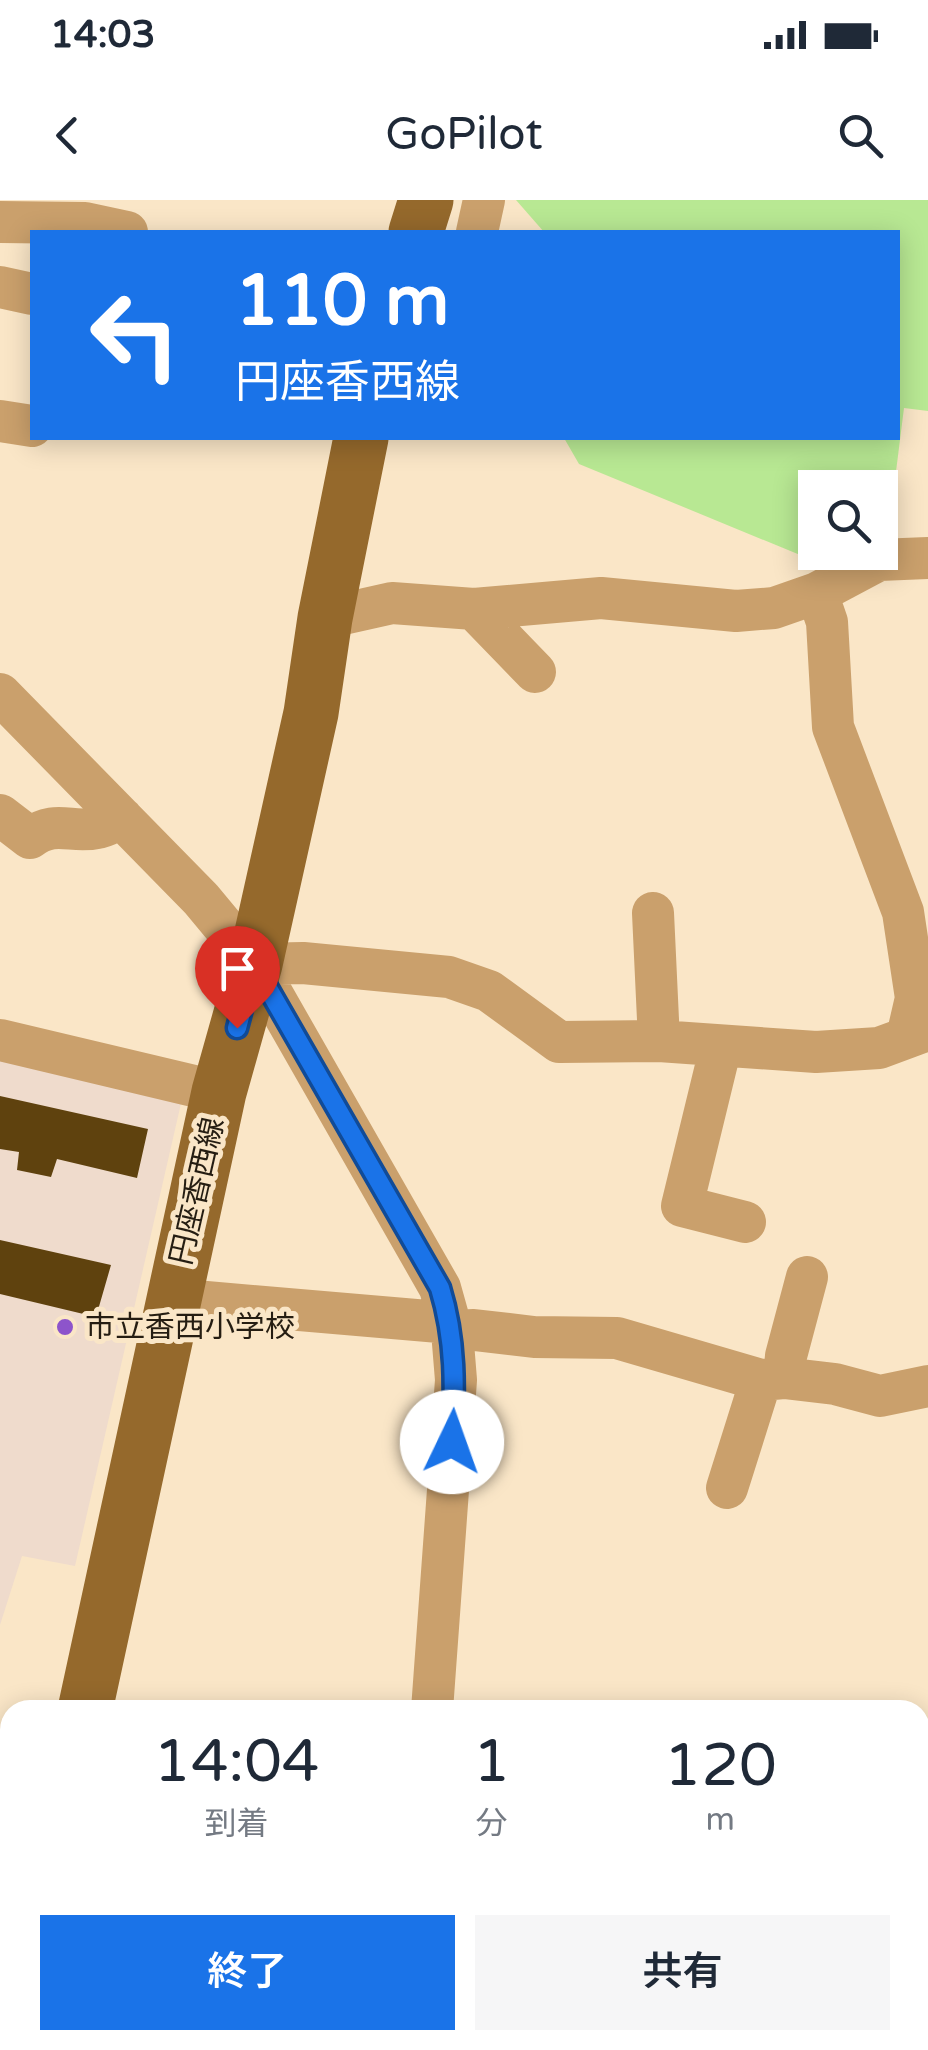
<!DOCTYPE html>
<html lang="ja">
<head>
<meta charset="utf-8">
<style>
  :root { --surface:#fff; --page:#f6f6f7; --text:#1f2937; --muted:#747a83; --accent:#1a73e8 }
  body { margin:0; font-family:"Varela Round","Noto Sans JP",sans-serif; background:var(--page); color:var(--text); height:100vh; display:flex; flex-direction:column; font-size:38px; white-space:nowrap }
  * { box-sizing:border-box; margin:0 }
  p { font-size:32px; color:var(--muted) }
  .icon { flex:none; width:55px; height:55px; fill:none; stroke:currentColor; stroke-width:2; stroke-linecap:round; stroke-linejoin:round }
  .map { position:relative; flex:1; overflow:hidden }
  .drawer { position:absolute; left:0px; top:1500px; width:930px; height:350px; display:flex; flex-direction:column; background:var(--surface); border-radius:30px 30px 0 0; box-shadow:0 5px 25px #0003 }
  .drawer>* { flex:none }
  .hud { position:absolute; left:30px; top:30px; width:870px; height:210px; border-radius:0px; box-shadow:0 5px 25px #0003; background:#1a73e8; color:#fff; overflow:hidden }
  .buttons { position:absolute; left:798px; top:270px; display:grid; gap:20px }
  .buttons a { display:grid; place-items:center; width:100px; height:100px; border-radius:0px; background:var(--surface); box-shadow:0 5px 25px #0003; font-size:50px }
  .pin { position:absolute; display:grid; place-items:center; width:85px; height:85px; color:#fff; margin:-102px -42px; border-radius:50% 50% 50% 0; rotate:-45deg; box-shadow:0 0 10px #0007 }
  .pin .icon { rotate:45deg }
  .me { position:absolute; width:110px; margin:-55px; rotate:3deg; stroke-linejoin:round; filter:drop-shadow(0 0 8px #0008) }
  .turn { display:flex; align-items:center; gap:35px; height:210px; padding:0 40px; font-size:45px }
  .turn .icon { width:130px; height:130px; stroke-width:2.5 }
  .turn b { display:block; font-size:70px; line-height:85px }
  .eta { display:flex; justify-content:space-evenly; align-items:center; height:170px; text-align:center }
  .eta b { font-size:60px; font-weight:600; line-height:70px }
  .cta { display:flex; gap:20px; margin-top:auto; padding:20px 40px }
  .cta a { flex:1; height:115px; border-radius:0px; background:var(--accent); color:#fff; font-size:40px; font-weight:600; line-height:115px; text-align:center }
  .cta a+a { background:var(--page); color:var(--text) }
  .status { display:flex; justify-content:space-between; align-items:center; height:70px; padding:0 50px; background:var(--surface); direction:ltr }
  .status svg { height:28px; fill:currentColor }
  header { display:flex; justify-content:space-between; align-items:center; height:130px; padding:0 40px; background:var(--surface); font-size:45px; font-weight:600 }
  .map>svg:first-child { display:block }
</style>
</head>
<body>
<div class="status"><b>14:03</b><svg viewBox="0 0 49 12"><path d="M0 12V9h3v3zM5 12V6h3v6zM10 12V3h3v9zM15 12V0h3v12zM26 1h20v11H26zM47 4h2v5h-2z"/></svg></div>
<header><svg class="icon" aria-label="back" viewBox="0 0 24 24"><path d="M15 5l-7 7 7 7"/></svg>GoPilot<svg class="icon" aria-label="search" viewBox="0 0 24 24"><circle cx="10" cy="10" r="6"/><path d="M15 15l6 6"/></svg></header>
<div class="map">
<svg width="928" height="1850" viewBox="0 0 928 1850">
  <rect width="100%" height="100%" fill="#fae6c7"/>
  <!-- education -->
  <path fill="#efdbcc" d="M 0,855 L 182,899 L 75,1366 L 22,1356 L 0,1425 Z"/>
  <!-- green -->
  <path fill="#b8e893" d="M 516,0 L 928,0 L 928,211 L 904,208 L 889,327 L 880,332 L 880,288 L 815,288 L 815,352 L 844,353 L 822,364 L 579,264 L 564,238 L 898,238 L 898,32 L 544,32 Z
    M 10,1619 L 10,1840 L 149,1840 L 151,1850 L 0,1850 L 0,1646 Z"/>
  <!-- building -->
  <path fill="#5f420e" d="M 0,896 L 148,929 L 137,978 L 57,959 L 51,977 L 17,970 L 19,952 L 0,949 Z
    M 0,1040 L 111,1065 L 96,1117 L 0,1094 Z"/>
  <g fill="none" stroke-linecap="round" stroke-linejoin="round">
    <!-- path -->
    <path stroke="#867965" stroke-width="6" stroke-dasharray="8 5" stroke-linecap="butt" d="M 0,1739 L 10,1708"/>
    <!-- minor -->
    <path stroke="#caa06c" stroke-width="42" d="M 0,22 L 85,23 L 127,32
      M 477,32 L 484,0
      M 0,87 L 32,94
      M 0,221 L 32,226
      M 817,393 L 827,422 L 833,527 L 903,712 L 916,798 L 907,837
      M 474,409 L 535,472
      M 325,418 L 392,403 L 474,409 L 601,398 L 736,411 L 774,408 L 817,393 L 879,360 L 928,358
      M 0,494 L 201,699 L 255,764 L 440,1088 L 452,1131 L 456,1180 L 432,1510
      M 0,615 L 30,638 C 56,619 71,634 97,628 C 105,627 114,621 122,618
      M 653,713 L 659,841
      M 255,764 L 303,763 L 449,777 L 489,791 L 559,842 L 659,841 L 816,852 L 879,848 L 928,830
      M 0,840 L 219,892
      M 721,846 L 682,1006 L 745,1022
      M 172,1099 L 451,1123
      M 452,1131 L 474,1130 L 534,1137 L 617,1138 L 761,1180 L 784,1178 L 835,1184 L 880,1196 L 928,1186
      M 784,1178 L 786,1156 L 807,1077
      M 727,1288 L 761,1180
      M 410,1850 L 410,1840"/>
    <!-- major -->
    <path stroke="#95692c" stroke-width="55" d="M 416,32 L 426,0
      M 85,1510 L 219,892 L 255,764 L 311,513 L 325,418 L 361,238
      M 0,1572 L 10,1573"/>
  </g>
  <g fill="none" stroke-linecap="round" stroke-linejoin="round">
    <defs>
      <path id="route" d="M 237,828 L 254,764 L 440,1088 C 456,1140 455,1189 452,1242"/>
    </defs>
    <!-- route casing -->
    <use href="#route" stroke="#114b97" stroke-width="25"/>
    <!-- route -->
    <use href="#route" stroke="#1a73e8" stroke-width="18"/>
  </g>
  <!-- markers -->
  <circle fill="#8d54cb" stroke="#fae6c7" stroke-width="4" cx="65" cy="1127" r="10"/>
  <g text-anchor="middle" stroke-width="10" stroke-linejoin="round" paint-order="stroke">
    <!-- street labels -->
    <g font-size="30" fill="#251d12" stroke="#fae6c7">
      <text transform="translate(197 991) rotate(-77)" y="10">円座香西線</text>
    </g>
    <!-- poi labels -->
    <g font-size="30" fill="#251d12" stroke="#fae6c7" text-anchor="start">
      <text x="85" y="1137">市立香西小学校</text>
    </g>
  </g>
</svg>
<div class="buttons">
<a><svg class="icon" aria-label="search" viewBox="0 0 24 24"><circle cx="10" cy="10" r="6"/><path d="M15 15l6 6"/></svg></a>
</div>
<div class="pin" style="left:237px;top:828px;background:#d93025"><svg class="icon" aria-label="arrive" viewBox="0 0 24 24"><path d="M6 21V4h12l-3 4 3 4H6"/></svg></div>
<svg class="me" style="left:452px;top:1242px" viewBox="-20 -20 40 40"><circle r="19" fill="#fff"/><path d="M0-13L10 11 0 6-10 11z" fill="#1a73e8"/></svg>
<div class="hud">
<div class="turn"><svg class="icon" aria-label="left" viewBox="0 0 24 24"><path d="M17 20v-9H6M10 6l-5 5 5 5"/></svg><div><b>110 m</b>円座香西線</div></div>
</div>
<section class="drawer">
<div class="eta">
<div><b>14:04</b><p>到着</p></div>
<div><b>1</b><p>分</p></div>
<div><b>120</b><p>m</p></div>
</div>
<div class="cta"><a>終了</a><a>共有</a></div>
</section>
</div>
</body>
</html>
